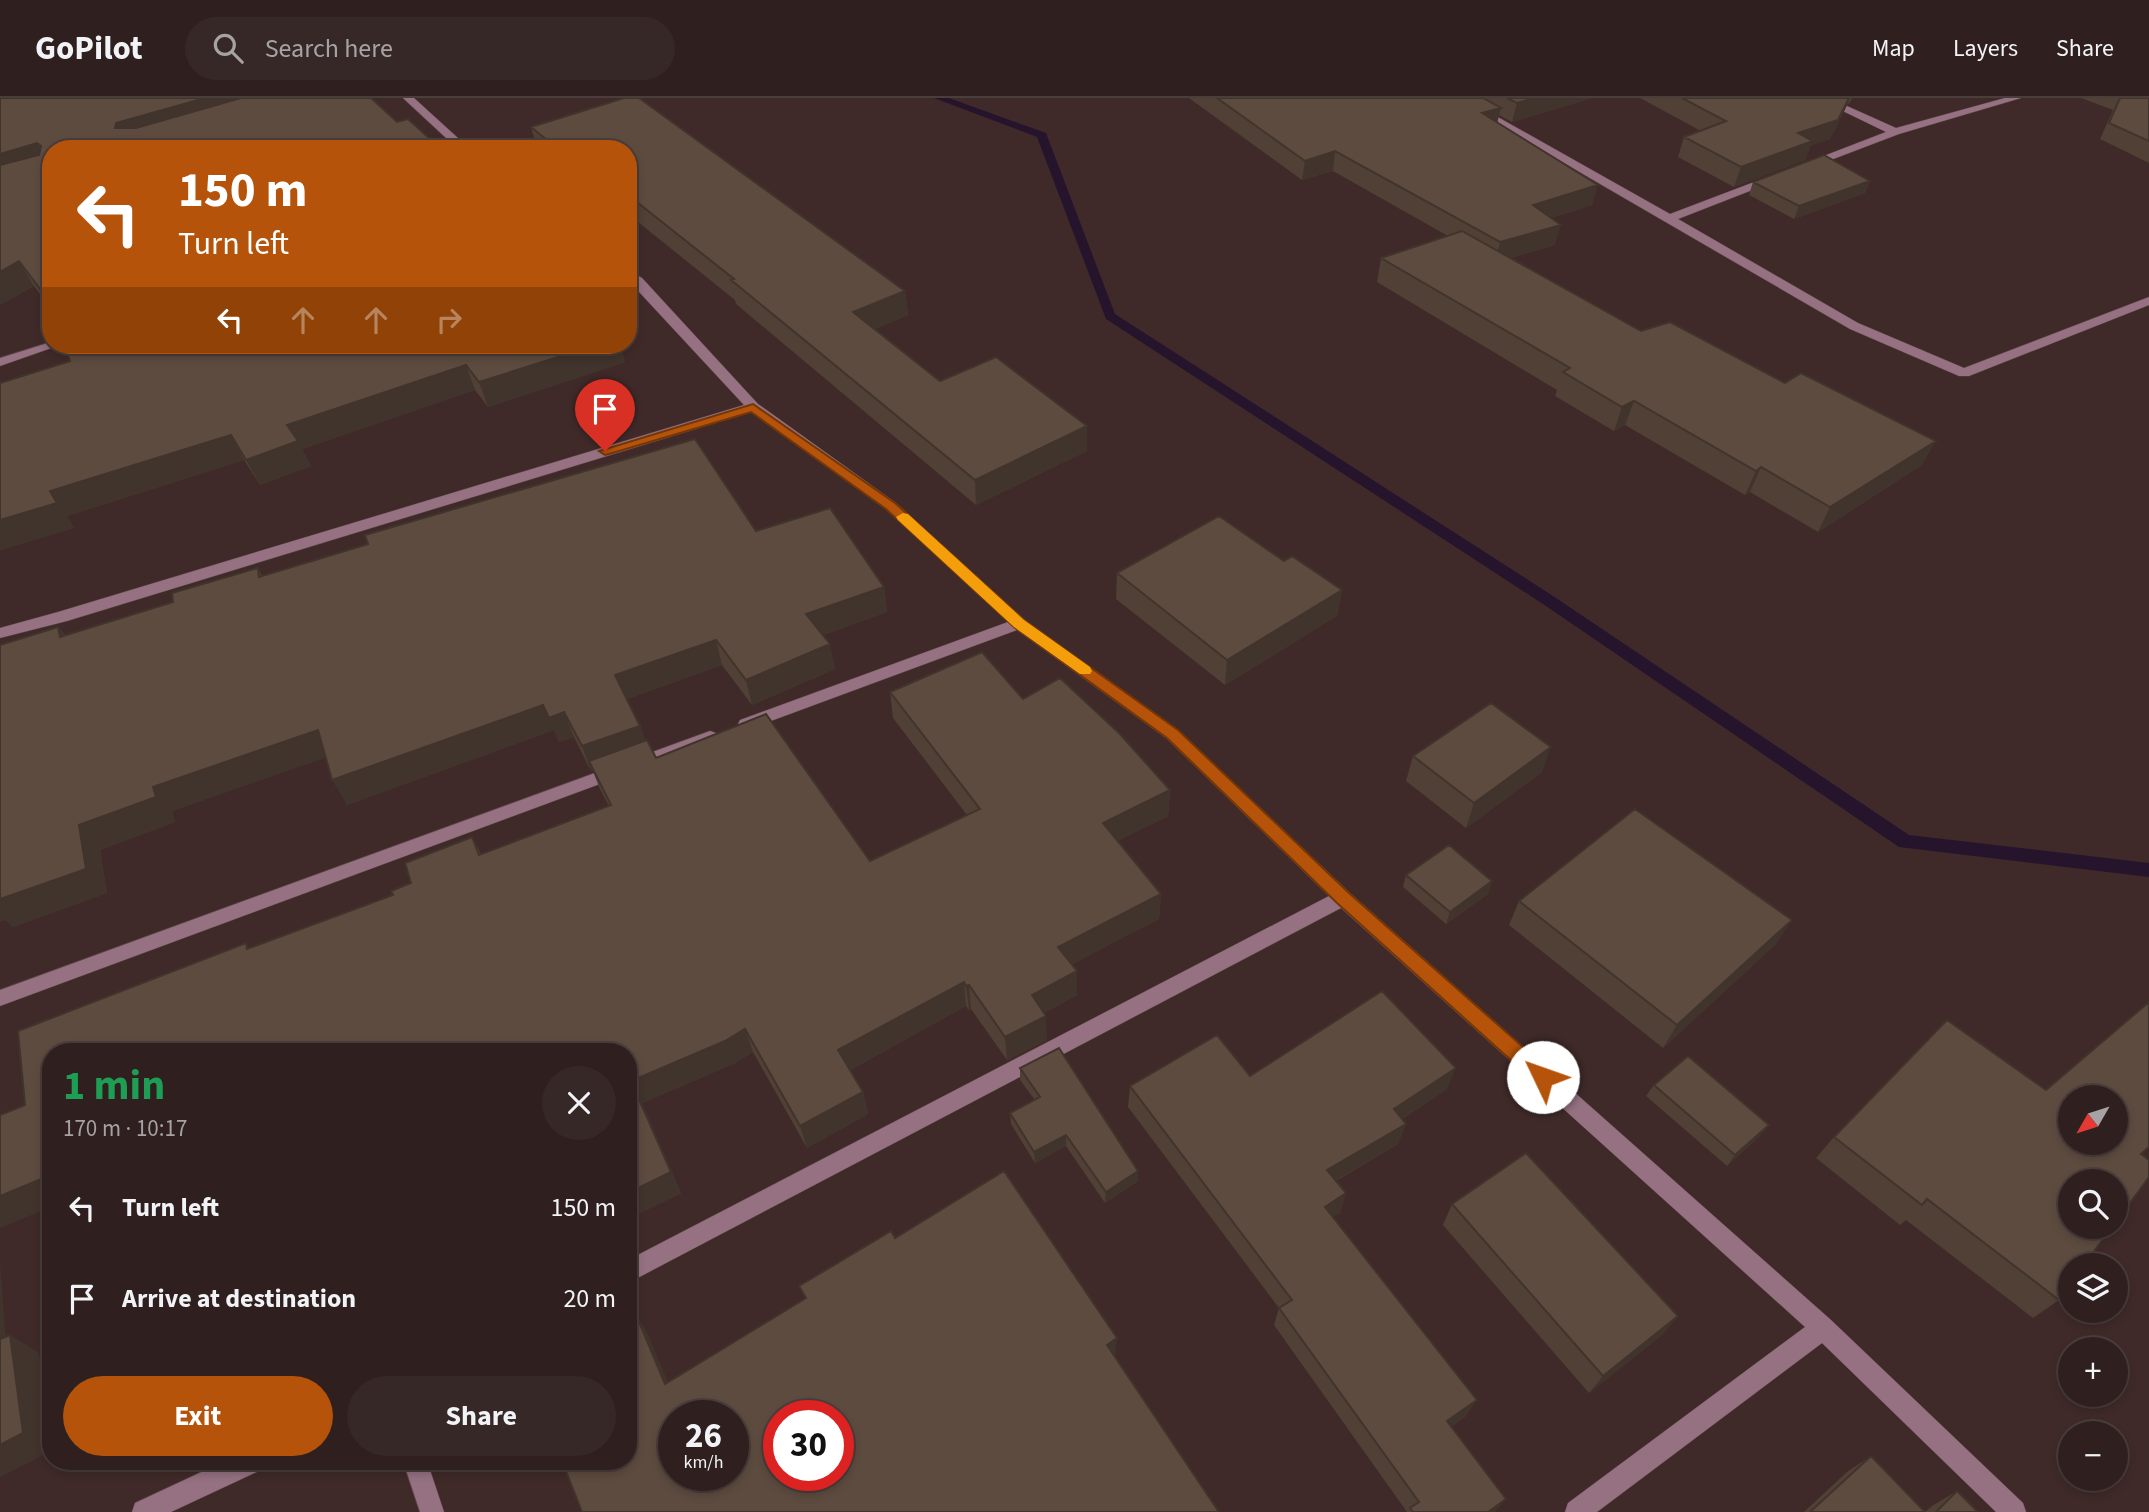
<!DOCTYPE html>
<html lang="en">
<head>
<meta charset="utf-8">
<style>
  :root { --surface:#2f201f; --page:#372828; --text:#f1f3f6; --muted:#a7a3a4; --line:#4a3e3d; --accent:#b45309 }
  body { margin:0; font-family:"Source Sans 3",sans-serif; background:var(--page); color:var(--text); height:100vh; display:flex; flex-direction:column; font-size:26px; white-space:nowrap }
  * { box-sizing:border-box; margin:0 }
  p { font-size:23px; color:var(--muted) }
  .icon { flex:none; width:38px; height:38px; fill:none; stroke:currentColor; stroke-width:2; stroke-linecap:round; stroke-linejoin:round }
  .map { position:relative; flex:1; overflow:hidden }
  .panel { position:absolute; left:42px; top:945px; width:595px; height:427px; display:flex; flex-direction:column; background:var(--surface); border-radius:28px; box-shadow:0 4px 10px #0003,0 0 0 2px var(--line) }
  .panel>* { flex:none }
  .guide { position:absolute; left:42px; top:42px; width:595px; height:214px; border-radius:28px; box-shadow:0 4px 10px #0003,0 0 0 2px var(--line); background:#b45309; color:#fff; overflow:hidden }
  .needle { width:46px; rotate:231deg }
  .tools { position:absolute; left:2058px; top:987px; display:grid; gap:14px }
  .tools a { display:grid; place-items:center; width:70px; height:70px; border-radius:50%; background:var(--surface); box-shadow:0 4px 10px #0003,0 0 0 2px var(--line); font-size:35px }
  .speed { position:absolute; left:658px; top:1302px; display:flex; gap:14px; font-size:35px; font-weight:700; text-align:center }
  .speed>* { display:grid; place-content:center; width:91px; height:91px; border-radius:50%; background:var(--surface); box-shadow:0 4px 10px #0003,0 0 0 2px var(--line); line-height:1 }
  .speed small { font-size:18px; font-weight:400 }
  .speed .limit { border:10px solid #d22; background:#fff; color:#111 }
  .pin { position:absolute; display:grid; place-items:center; width:60px; height:60px; color:#fff; margin:-72px -30px; border-radius:50% 50% 50% 0; rotate:-45deg; box-shadow:0 0 7px #0007 }
  .pin .icon { rotate:45deg }
  .me { position:absolute; width:77px; margin:-38px; rotate:312deg; stroke-linejoin:round; filter:drop-shadow(0 0 5px #0008) }
  .turn { display:flex; align-items:center; gap:24px; height:147px; padding:0 21px; font-size:32px }
  .turn .icon { width:91px; height:91px; stroke-width:2.5 }
  .turn b { display:block; font-size:49px; line-height:60px }
  .lanes { display:flex; align-items:center; height:66px; padding:0 21px; background:#0003; justify-content:center; gap:35px; direction:ltr }
  .lanes .off { opacity:.35 }
  .round { display:grid; place-items:center; flex:none; width:74px; height:74px; border-radius:37px; background:var(--page) }
  .overview { display:flex; align-items:center; justify-content:space-between; height:119px; padding:0 21px }
  h1 { font-size:42px; font-weight:700; line-height:52px; color:#1e9e55 }
  .primary-button { display:flex; gap:14px; margin-top:auto; padding:14px 21px }
  .primary-button a { flex:1; height:80px; border-radius:42px; background:var(--accent); color:#fff; font-size:28px; font-weight:700; line-height:80px; text-align:center }
  .primary-button a+a { background:var(--page); color:var(--text) }
  ul { padding:0; list-style:none }
  li { display:flex; align-items:center; gap:21px; height:91px; padding:0 21px }
  li div { flex:1 }
  li b { display:block; font-size:26px }
  li em { font-style:normal }
  header { display:flex; align-items:center; gap:42px; box-sizing:border-box; height:98px; padding:0 35px; background:var(--surface); border-bottom:2px solid var(--line) }
  header strong { font-size:33px }
  nav { display:flex; gap:38px; margin-inline-start:auto; font-size:24px }
  .search { width:490px; height:63px; background:var(--page); display:flex; align-items:center; gap:18px; box-sizing:border-box; padding:0 24px; border-radius:38px; color:var(--muted); font-size:26px }
  .map>svg:first-child { display:block }
</style>
</head>
<body>
<header>
<strong>GoPilot</strong>
<div class="search"><svg class="icon" aria-label="search" viewBox="0 0 24 24"><circle cx="10" cy="10" r="6"/><path d="M15 15l6 6"/></svg>Search here</div>
<nav><a>Map</a><a>Layers</a><a>Share</a></nav>
</header>
<div class="map">
<svg width="2149" height="1414" viewBox="0 0 2149 1414">
  <rect width="100%" height="100%" fill="#3f2a29"/>
  <g fill="none" stroke-linecap="round" stroke-linejoin="round">
    <!-- stream -->
    <path fill="#26142d" fill-rule="evenodd" d="M 934,0 L 949,0 L 1046,35 L 1115,216 L 1553,498 L 1909,737 L 2149,765 L 2149,779 L 1899,749 L 1543,506 L 1106,221 L 1037,39 Z"/>
    <defs>
      <path id="minor" d="M 403,0 L 414,0 L 470,51 L 458,51 Z
        M 1452,0 L 1464,0 L 1670,116 L 1770,78 L 1778,78 L 1778,82 L 1678,121 L 1858,225 L 1964,270 L 2149,199 L 2149,207 L 1969,278 L 1959,278 L 1850,231 Z
        M 1816,0 L 1829,0 L 1896,30 L 2005,0 L 2021,0 L 1899,36 L 1807,71 L 1803,70 L 1803,66 L 1886,34 Z
        M 628,172 L 642,180 L 758,306 L 896,405 L 1025,522 L 1178,632 L 1350,795 L 1831,1222 L 2023,1405 L 2026,1414 L 1996,1414 L 1822,1245 L 1597,1414 L 1565,1414 L 1568,1405 L 1805,1229 L 1341,810 L 628,1185 L 628,1162 L 1329,798 L 1166,640 L 1017,532 L 752,630 L 740,630 L 738,626 L 740,622 L 1008,524 L 886,411 L 751,314 L 67,523 L 0,540 L 0,530 L 58,514 L 744,307 L 628,182 Z
        M 51,244 L 51,247 L 60,247 L 0,268 L 0,260 Z
        M 710,633 L 716,635 L 718,639 L 716,643 L 0,908 L 0,892 Z
        M 225,1363 L 264,1363 L 261,1372 L 171,1414 L 132,1414 L 135,1405 Z
        M 403,1363 L 427,1363 L 444,1414 L 420,1414 Z"/>
    </defs>
    <!-- minor casing -->
    <use href="#minor" stroke="#5a4645" stroke-width="1"/>
    <!-- minor -->
    <use href="#minor" fill="#957181" fill-rule="evenodd"/>
  </g>
  <!-- wall -->
  <path fill="#504036" d="M 0,0 L 397,24 L 441,51 L 51,51 L 51,211 L 34,188 L 0,207 Z
    M 624,0 L 639,0 L 905,193 L 908,217 L 875,231 L 940,283 L 996,259 L 1087,328 L 1087,353 L 976,407 L 736,206 L 735,202 L 628,116 L 628,51 L 537,51 L 531,29 Z
    M 1189,0 L 1592,0 L 1512,24 L 1499,17 L 1497,25 L 1592,107 L 1551,120 L 1555,147 L 1510,160 L 1641,233 L 1922,367 L 1818,434 L 1750,394 L 1745,397 L 1625,327 L 1614,333 L 1555,298 L 1557,292 L 1377,184 L 1381,160 L 1448,138 L 1333,73 L 1302,82 Z
    M 1640,0 L 1852,0 L 1849,6 L 1848,5 L 1830,41 L 1811,47 L 1805,62 L 1734,89 L 1678,59 L 1684,39 L 1701,33 Z
    M 2081,0 L 2149,0 L 2149,65 L 2100,41 L 2113,12 Z
    M 1870,83 L 1865,95 L 1794,121 L 1749,97 L 1753,84 Z
    M 64,247 L 620,247 L 625,264 L 488,309 L 475,292 L 302,351 L 311,368 L 260,387 L 244,362 L 67,418 L 74,430 L 0,452 L 0,285 L 70,263 Z
    M 756,433 L 884,489 L 887,514 L 823,537 L 835,571 L 752,607 L 722,567 L 627,601 L 640,628 L 645,643 L 656,660 L 870,763 L 967,717 L 893,620 L 890,594 L 1023,601 L 1170,692 L 1168,718 L 1117,743 L 1161,796 L 1159,821 L 1072,866 L 1077,873 L 1077,897 L 1044,915 L 1047,942 L 1007,962 L 971,911 L 969,912 L 966,908 L 850,972 L 863,994 L 868,1016 L 807,1050 L 753,954 L 733,966 L 642,1005 L 681,1095 L 628,1121 L 628,954 L 25,1007 L 250,850 L 393,797 L 411,785 L 472,739 L 481,756 L 609,708 L 599,689 L 593,673 L 591,673 L 574,639 L 559,644 L 554,632 L 347,707 L 326,659 L 172,713 L 175,724 L 100,752 L 107,795 L 13,829 L 6,822 L 58,529 L 65,537 L 173,504 L 258,470 L 262,478 Z
    M 1284,463 L 1342,492 L 1337,518 L 1225,587 L 1116,501 L 1117,475 Z
    M 1413,658 L 1542,674 L 1466,730 L 1406,683 Z
    M 1406,777 L 1488,796 L 1446,826 L 1403,789 Z
    M 1519,803 L 1776,846 L 1663,950 L 1509,827 Z
    M 1020,970 L 1138,1073 L 1138,1083 L 1105,1105 L 1066,1048 L 1035,1065 L 1011,1026 L 1010,1015 L 1035,1002 L 1020,982 Z
    M 1250,978 L 1447,991 L 1402,1021 L 1406,1026 L 1398,1046 L 1336,1083 L 1346,1095 L 1340,1115 L 1333,1119 L 1466,1318 L 1451,1329 L 1495,1414 L 1407,1414 L 1274,1227 L 1279,1210 L 1128,1009 L 1130,988 Z
    M 1654,987 L 1760,1038 L 1727,1068 L 1646,998 Z
    M 2046,992 L 2141,1056 L 2059,1202 L 2033,1220 L 1906,1122 L 1900,1127 L 1816,1060 L 1834,1039 Z
    M 1452,1106 L 1678,1218 L 1662,1237 L 1589,1295 L 1443,1127 Z
    M 1871,1358 L 1925,1414 L 1804,1414 L 1848,1373 Z
    M 1957,1393 L 1978,1414 L 1925,1414 L 1932,1408 Z"/>
  <!-- shaded-wall -->
  <path fill="#41342c" d="M 205,0 L 293,0 L 128,51 L 115,30 L 116,25 Z
    M 1534,0 L 1592,0 L 1512,24 L 1517,5 Z
    M 1850,0 L 1843,16 L 1830,41 L 1811,47 L 1805,62 L 1734,89 L 1741,69 L 1798,35 Z
    M 1501,10 L 1496,29 L 1482,15 Z
    M 37,45 L 50,68 L 0,83 L 0,56 Z
    M 1335,53 L 1333,73 L 1302,82 L 1305,63 Z
    M 1870,83 L 1865,95 L 1794,121 L 1799,108 Z
    M 1598,87 L 1592,107 L 1528,127 L 1533,107 Z
    M 1561,127 L 1555,147 L 1495,164 L 1500,144 Z
    M 19,163 L 34,188 L 0,207 L 0,174 Z
    M 905,193 L 908,217 L 856,239 L 853,214 Z
    M 596,247 L 620,247 L 625,264 L 488,309 L 479,284 Z
    M 466,267 L 475,292 L 302,351 L 311,368 L 260,387 L 246,362 L 287,327 Z
    M 1634,303 L 1625,327 L 1614,333 L 1622,309 Z
    M 1087,328 L 1087,353 L 976,407 L 975,382 Z
    M 231,337 L 244,362 L 67,418 L 74,430 L 0,452 L 0,422 L 50,393 Z
    M 1936,343 L 1922,367 L 1818,434 L 1830,409 Z
    M 1761,369 L 1750,394 L 1745,397 L 1756,373 Z
    M 884,489 L 887,514 L 811,541 L 806,516 Z
    M 1342,492 L 1337,518 L 1225,587 L 1227,562 Z
    M 58,529 L 77,554 L 60,539 Z
    M 716,542 L 722,567 L 624,602 L 615,577 Z
    M 830,546 L 835,571 L 752,607 L 746,582 Z
    M 543,607 L 554,632 L 347,707 L 332,682 Z
    M 564,614 L 574,639 L 559,644 L 549,620 Z
    M 640,628 L 649,652 L 589,663 L 593,673 L 591,673 L 582,648 Z
    M 318,632 L 333,657 L 172,713 L 175,724 L 100,752 L 107,795 L 13,829 L 6,822 L 0,824 L 0,801 L 79,727 L 153,689 Z
    M 1551,649 L 1542,674 L 1466,730 L 1474,705 Z
    M 1170,692 L 1168,718 L 1102,751 L 1103,725 Z
    M 1492,783 L 1488,796 L 1446,826 L 1450,814 Z
    M 1161,796 L 1159,821 L 1058,874 L 1058,849 Z
    M 1792,822 L 1776,846 L 1663,950 L 1677,927 Z
    M 1077,873 L 1077,897 L 1033,921 L 1032,897 Z
    M 964,884 L 966,908 L 844,975 L 838,952 Z
    M 969,887 L 971,911 L 969,912 L 966,888 Z
    M 1046,918 L 1047,942 L 1007,962 L 1005,939 Z
    M 745,931 L 753,954 L 733,966 L 642,1005 L 681,1095 L 628,1121 L 631,983 Z
    M 1456,970 L 1447,991 L 1386,1031 L 1394,1011 Z
    M 863,994 L 868,1016 L 807,1050 L 800,1028 Z
    M 1406,1026 L 1398,1046 L 1321,1091 L 1327,1072 Z
    M 1769,1027 L 1760,1038 L 1727,1068 L 1735,1057 Z
    M 1066,1037 L 1066,1048 L 1035,1065 L 1034,1054 Z
    M 1138,1073 L 1138,1083 L 1105,1105 L 1106,1094 Z
    M 51,1077 L 51,1109 L 0,1130 L 0,1098 Z
    M 1346,1095 L 1340,1115 L 1319,1128 L 1325,1109 Z
    M 0,1165 L 8,1270 L 0,1266 Z
    M 635,1214 L 646,1232 L 676,1303 L 665,1286 Z
    M 1678,1218 L 1662,1237 L 1589,1295 L 1603,1278 Z
    M 10,1237 L 39,1255 L 51,1332 L 51,1353 L 0,1379 L 0,1347 Z
    M 1117,1240 L 1115,1258 L 1106,1264 L 1107,1247 Z
    M 1477,1302 L 1466,1318 L 1437,1339 L 1447,1323 Z
    M 1506,1401 L 1495,1414 L 1488,1414 Z"/>
  <!-- building -->
  <path fill="#5d4b3f" stroke="#41342c" stroke-width="2" fill-rule="evenodd" d="M 0,0 L 205,0 L 116,25 L 115,30 L 136,30 L 241,0 L 371,0 L 397,24 L 408,21 L 441,51 L 51,51 L 51,209 L 49,203 L 19,163 L 0,174 L 0,67 L 39,57 L 41,48 L 37,45 L 0,56 Z
    M 624,0 L 639,0 L 905,193 L 853,214 L 940,283 L 996,259 L 1087,328 L 975,382 L 731,182 L 734,181 L 628,97 L 628,51 L 558,51 L 531,29 Z
    M 1217,0 L 1483,0 L 1501,10 L 1482,15 L 1598,87 L 1533,107 L 1561,127 L 1500,144 L 1335,53 L 1305,63 Z
    M 1507,0 L 1534,0 L 1517,5 Z
    M 1682,0 L 1849,0 L 1838,22 L 1798,35 L 1813,43 L 1741,69 L 1684,39 L 1726,23 Z
    M 2120,0 L 2149,0 L 2149,43 L 2109,25 Z
    M 1824,57 L 1870,83 L 1799,108 L 1753,84 Z
    M 1462,133 L 1641,233 L 1670,224 L 1785,285 L 1801,275 L 1936,343 L 1830,409 L 1761,369 L 1756,373 L 1634,303 L 1622,309 L 1563,274 L 1570,270 L 1381,160 Z
    M 64,247 L 596,247 L 479,284 L 466,267 L 287,327 L 298,343 L 246,362 L 231,337 L 50,393 L 57,405 L 0,422 L 0,285 L 70,263 Z
    M 695,341 L 756,433 L 830,410 L 884,489 L 806,516 L 830,546 L 746,582 L 716,542 L 615,577 L 640,628 L 582,648 L 564,614 L 549,620 L 543,607 L 332,682 L 318,632 L 153,689 L 156,699 L 79,727 L 86,771 L 0,801 L 0,547 L 58,529 L 60,539 L 173,504 L 172,495 L 258,470 L 259,479 L 368,446 L 365,437 Z
    M 1219,418 L 1284,463 L 1292,458 L 1342,492 L 1227,562 L 1117,475 Z
    M 982,554 L 1023,601 L 1060,580 L 1119,635 L 1170,692 L 1103,725 L 1161,796 L 1058,849 L 1077,873 L 1032,897 L 1046,918 L 1005,939 L 969,887 L 966,888 L 964,884 L 838,952 L 863,994 L 800,1028 L 745,931 L 725,943 L 631,983 L 671,1074 L 628,1095 L 628,954 L 51,954 L 51,1077 L 0,1098 L 0,1017 L 25,1007 L 18,933 L 246,845 L 247,851 L 393,797 L 391,793 L 411,785 L 405,765 L 472,739 L 479,757 L 611,707 L 589,663 L 647,642 L 656,660 L 766,616 L 870,763 L 980,711 L 890,594 Z
    M 1491,605 L 1551,649 L 1474,705 L 1413,658 Z
    M 1635,711 L 1792,822 L 1677,927 L 1519,803 Z
    M 1449,747 L 1492,783 L 1450,814 L 1406,777 Z
    M 1382,893 L 1456,970 L 1394,1011 L 1406,1026 L 1327,1072 L 1346,1095 L 1325,1109 L 1477,1302 L 1447,1323 L 1506,1401 L 1488,1414 L 1413,1414 L 1410,1410 L 1419,1404 L 1279,1210 L 1292,1202 L 1130,988 L 1217,937 L 1250,978 Z
    M 2149,904 L 2149,1049 L 2141,1056 L 2149,1062 L 2149,1079 L 2116,1124 L 2116,1083 L 2070,1083 L 2070,1129 L 2112,1129 L 2084,1167 L 2070,1167 L 2070,1186 L 2059,1202 L 1927,1101 L 1922,1107 L 1834,1039 L 1947,922 L 2046,992 ZM 2070,999 L 2116,999 L 2116,1045 L 2070,1045 Z
    M 1059,950 L 1138,1073 L 1106,1094 L 1066,1037 L 1034,1054 L 1010,1015 L 1040,999 L 1020,970 Z
    M 1688,958 L 1769,1027 L 1735,1057 L 1654,987 Z
    M 1526,1055 L 1678,1218 L 1603,1278 L 1452,1106 Z
    M 1004,1073 L 1117,1240 L 1107,1247 L 1219,1414 L 582,1414 L 562,1363 L 628,1363 L 628,1217 L 635,1214 L 665,1286 L 806,1200 L 799,1188 L 891,1133 L 895,1140 ZM 674,1318 L 733,1318 L 733,1377 L 674,1377 ZM 779,1318 L 838,1318 L 838,1377 L 779,1377 Z
    M 10,1237 L 23,1335 L 0,1347 L 0,1241 Z
    M 1871,1358 L 1925,1414 L 1810,1414 Z
    M 1957,1393 L 1978,1414 L 1936,1414 Z"/>
  <!-- route -->
  <path fill="#b45309" stroke="#753606" stroke-width="2" d="M 753,306 L 895,405 L 1024,522 L 1178,632 L 1349,795 L 1550,973 L 1552,979 L 1550,985 L 1543,987 L 1536,985 L 1337,805 L 1167,640 L 1014,529 L 886,411 L 751,314 L 609,356 L 605,357 L 599,353 Z"/>
  <!-- slow -->
  <path fill="#f59e0b" d="M 903,415 L 908,416 L 1024,522 L 1090,569 L 1092,573 L 1090,576 L 1080,576 L 1014,529 L 898,422 L 896,419 Z"/>
</svg>
<div class="tools">
<a><svg class="needle" viewBox="-14 -14 28 28"><path d="M0-13l5 13h-10z" fill="#e53935"/><path d="M0 13l5-13h-10z" fill="#a7a3a4"/></svg></a>
<a><svg class="icon" aria-label="search" viewBox="0 0 24 24"><circle cx="10" cy="10" r="6"/><path d="M15 15l6 6"/></svg></a>
<a><svg class="icon" aria-label="layers" viewBox="0 0 24 24"><path d="M12 4l9 5-9 5-9-5zM3 14l9 5 9-5"/></svg></a>
<a>+</a>
<a>−</a>
</div>
<div class="speed"><div>26<small>km/h</small></div><div class="limit">30</div></div>
<div class="pin" style="left:605px;top:353px;background:#d93025"><svg class="icon" aria-label="arrive" viewBox="0 0 24 24"><path d="M6 21V4h12l-3 4 3 4H6"/></svg></div>
<svg class="me" style="left:1543px;top:979px" viewBox="-20 -20 40 40"><circle r="19" fill="#fff"/><path d="M0-13L10 11 0 6-10 11z" fill="#b45309"/></svg>
<div class="guide">
<div class="turn"><svg class="icon" aria-label="left" viewBox="0 0 24 24"><path d="M17 20v-9H6M10 6l-5 5 5 5"/></svg><div><b>150 m</b>Turn left</div></div>
<div class="lanes"><svg class="icon" aria-label="left" viewBox="0 0 24 24"><path d="M17 20v-9H6M10 6l-5 5 5 5"/></svg><svg class="icon off" aria-label="ahead" viewBox="0 0 24 24"><path d="M12 20V5M6 11l6-6 6 6"/></svg><svg class="icon off" aria-label="ahead" viewBox="0 0 24 24"><path d="M12 20V5M6 11l6-6 6 6"/></svg><svg class="icon off" aria-label="right" viewBox="0 0 24 24"><path d="M7 20v-9h11M14 6l5 5-5 5"/></svg></div>
</div>
<section class="panel">
<div class="overview"><div><h1>1 min</h1><p>170 m · 10:17</p></div><a class="round"><svg class="icon" aria-label="close" viewBox="0 0 24 24"><path d="M6 6l12 12M18 6L6 18"/></svg></a></div>
<ul>
<li><svg class="icon" aria-label="left" viewBox="0 0 24 24"><path d="M17 20v-9H6M10 6l-5 5 5 5"/></svg><div><b>Turn left</b></div><em>150 m</em></li>
<li><svg class="icon" aria-label="arrive" viewBox="0 0 24 24"><path d="M6 21V4h12l-3 4 3 4H6"/></svg><div><b>Arrive at destination</b></div><em>20 m</em></li>
</ul>
<div class="primary-button"><a>Exit</a><a>Share</a></div>
</section>
</div>
</body>
</html>
